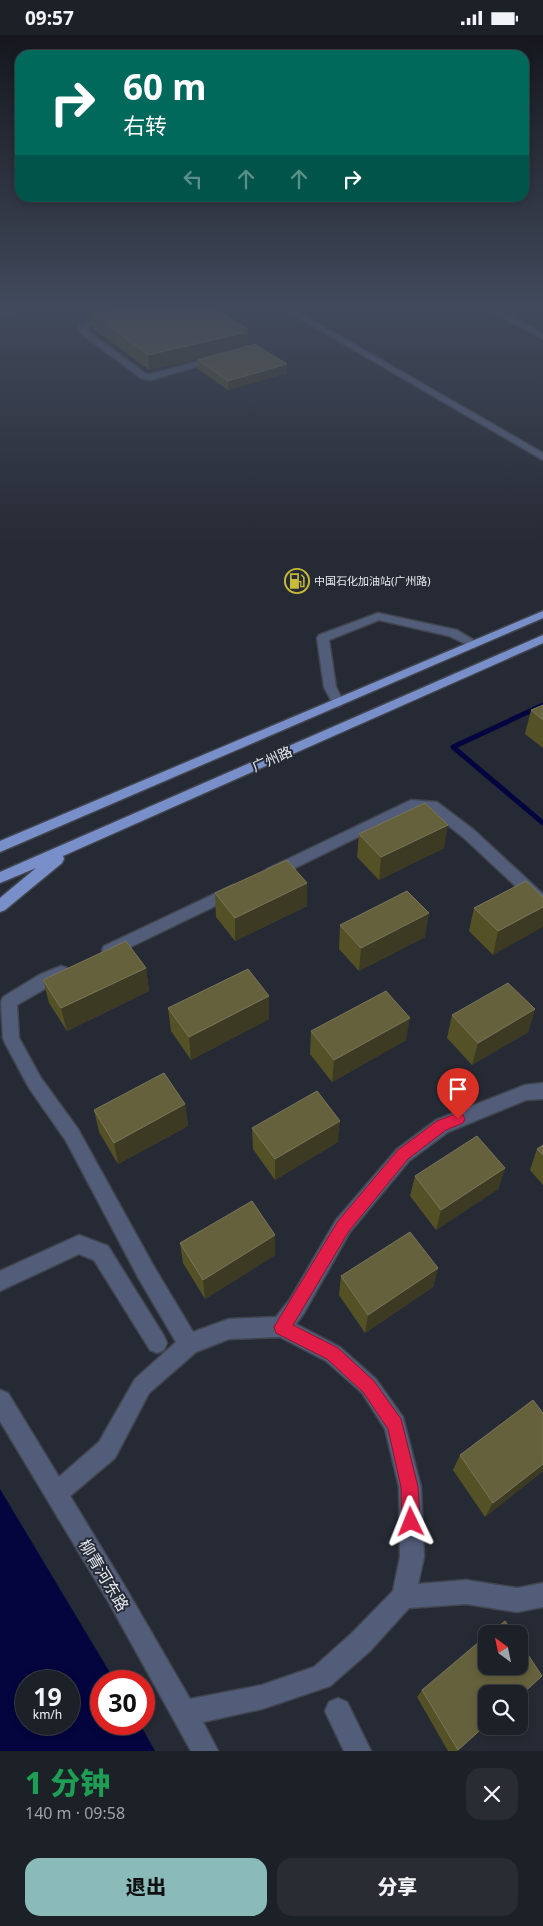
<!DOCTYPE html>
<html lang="zh">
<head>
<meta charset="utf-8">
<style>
  :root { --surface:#1c2027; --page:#292d33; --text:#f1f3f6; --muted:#a0a3a7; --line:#3a3e44; --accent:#8bbbb9 }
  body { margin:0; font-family:"Noto Sans","Noto Sans SC",sans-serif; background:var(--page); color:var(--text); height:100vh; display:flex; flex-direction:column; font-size:19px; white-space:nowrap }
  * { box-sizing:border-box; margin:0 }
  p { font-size:16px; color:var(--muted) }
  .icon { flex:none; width:28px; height:28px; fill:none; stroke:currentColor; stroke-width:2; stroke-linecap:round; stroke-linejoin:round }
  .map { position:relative; height:1716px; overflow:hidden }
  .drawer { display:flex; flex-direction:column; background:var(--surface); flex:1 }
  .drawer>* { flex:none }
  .hud { position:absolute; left:15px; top:15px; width:514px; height:152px; border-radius:15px; box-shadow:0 2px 8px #0003,0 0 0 1px var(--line); background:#00695c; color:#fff; overflow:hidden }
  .needle { width:32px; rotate:327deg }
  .fabs { position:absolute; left:478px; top:1590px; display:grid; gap:10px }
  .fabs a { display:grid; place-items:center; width:50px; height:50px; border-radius:10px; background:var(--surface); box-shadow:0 2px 8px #0003,0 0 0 1px var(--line); font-size:25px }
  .speed { position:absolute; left:15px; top:1635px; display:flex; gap:10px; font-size:25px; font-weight:700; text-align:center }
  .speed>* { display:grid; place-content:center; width:65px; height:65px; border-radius:50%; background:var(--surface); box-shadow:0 2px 8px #0003,0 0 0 1px var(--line); line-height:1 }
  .speed small { font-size:12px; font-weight:400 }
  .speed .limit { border:8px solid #d22; background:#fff; color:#111 }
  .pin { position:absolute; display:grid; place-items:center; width:42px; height:42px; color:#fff; margin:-51px -21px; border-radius:50% 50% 50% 0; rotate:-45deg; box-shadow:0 0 5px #0007 }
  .pin .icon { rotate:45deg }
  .me { position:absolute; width:55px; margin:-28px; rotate:358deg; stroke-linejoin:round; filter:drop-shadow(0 0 4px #0008) }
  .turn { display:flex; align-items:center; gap:18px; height:105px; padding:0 25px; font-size:22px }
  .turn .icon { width:65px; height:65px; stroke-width:2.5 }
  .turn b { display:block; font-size:35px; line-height:42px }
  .lanes { display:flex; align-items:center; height:48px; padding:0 25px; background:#0003; justify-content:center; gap:25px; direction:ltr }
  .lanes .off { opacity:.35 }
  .round { display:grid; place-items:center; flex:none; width:52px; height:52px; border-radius:15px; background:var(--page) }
  .head { display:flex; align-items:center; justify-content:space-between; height:85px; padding:0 25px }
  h1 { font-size:30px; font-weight:800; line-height:38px; color:#1e9e55 }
  .action { display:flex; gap:10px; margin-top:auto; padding:10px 25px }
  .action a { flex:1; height:58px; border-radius:15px; background:var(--accent); color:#111; font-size:20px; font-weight:800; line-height:58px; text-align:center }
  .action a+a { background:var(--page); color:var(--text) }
  .status { display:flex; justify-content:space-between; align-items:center; height:35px; padding:0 25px; background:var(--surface); direction:ltr }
  .status svg { height:14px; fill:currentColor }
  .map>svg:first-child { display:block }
</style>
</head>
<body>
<div class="status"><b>09:57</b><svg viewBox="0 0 49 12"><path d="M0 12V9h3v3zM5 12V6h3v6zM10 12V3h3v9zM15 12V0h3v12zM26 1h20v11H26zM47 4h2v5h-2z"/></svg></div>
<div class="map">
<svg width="543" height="1716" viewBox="0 0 543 1716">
  <rect width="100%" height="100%" fill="#262a34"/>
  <!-- water -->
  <path fill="#04043f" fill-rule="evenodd" d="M 0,1454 L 115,1646 L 101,1646 L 101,1689 L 140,1689 L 155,1716 L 0,1716 ZM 26,1646 L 69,1646 L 69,1689 L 26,1689 Z"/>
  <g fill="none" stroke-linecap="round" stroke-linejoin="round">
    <!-- stream -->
    <path stroke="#04043f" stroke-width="5" d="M 543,670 L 453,712 L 543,788"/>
    <defs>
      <path id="minor" d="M 17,273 L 31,273 L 0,281 L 0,277 Z
        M 112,273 L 121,273 L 131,280 L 91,291 L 86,295 L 146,339 L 151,339 L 218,321 L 222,324 L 151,345 L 141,343 L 78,296 L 79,290 L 120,279 Z
        M 282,273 L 291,273 L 543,418 L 543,425 Z
        M 486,273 L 495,273 L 543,299 L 543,304 Z
        M 378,578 L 457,595 L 480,609 L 474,613 L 449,601 L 379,585 L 329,605 L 336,652 L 344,668 L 338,672 L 334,671 L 324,652 L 317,603 L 319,600 Z
        M 411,765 L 437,767 L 474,795 L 543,859 L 543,874 L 538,872 L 464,803 L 429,775 L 413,775 L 277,842 L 272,843 L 267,842 L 265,838 L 267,834 Z
        M 233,850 L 238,852 L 240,856 L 238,860 L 116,919 L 110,921 L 104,919 L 102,915 L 104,911 Z
        M 61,931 L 67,933 L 69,937 L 67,941 L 17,970 L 19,1003 L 41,1043 L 78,1094 L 153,1230 L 193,1297 L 229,1284 L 276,1282 L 290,1264 L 336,1185 L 397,1114 L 436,1085 L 525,1050 L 543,1048 L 543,1064 L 526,1065 L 448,1097 L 409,1126 L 350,1197 L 304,1278 L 296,1289 L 340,1312 L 376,1344 L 403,1382 L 421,1452 L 424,1522 L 418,1549 L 466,1545 L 517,1553 L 543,1548 L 543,1572 L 517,1577 L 466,1569 L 409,1573 L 370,1616 L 330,1651 L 262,1674 L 203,1687 L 218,1716 L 191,1716 L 108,1566 L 0,1386 L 0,1355 L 8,1358 L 59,1442 L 99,1407 L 135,1344 L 176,1307 L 139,1244 L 66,1106 L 29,1053 L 5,1008 L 3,1003 L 1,967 L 3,962 L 39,940 ZM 280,1302 L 326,1326 L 362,1358 L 385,1394 L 399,1452 L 400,1522 L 393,1556 L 352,1598 L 314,1632 L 262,1650 L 190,1664 L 124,1550 L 70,1461 L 115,1423 L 149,1358 L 196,1317 L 229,1304 Z
        M 79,1200 L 108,1211 L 164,1301 L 167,1308 L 164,1315 L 157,1318 L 150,1315 L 94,1225 L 79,1219 L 0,1256 L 0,1236 Z
        M 338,1663 L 347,1667 L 371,1716 L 344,1716 L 325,1676 L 329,1667 Z"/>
      <path id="major" d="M 543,576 L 543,583 L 0,817 L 0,806 Z
        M 543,600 L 543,608 L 63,821 L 64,824 L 62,828 L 5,875 L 0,877 L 0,863 L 36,833 L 0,848 L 0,837 Z"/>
    </defs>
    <!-- minor casing -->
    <use href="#minor" stroke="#41454e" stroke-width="3"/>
    <!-- major casing -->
    <use href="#major" stroke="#41454e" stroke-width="3"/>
    <!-- minor -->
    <use href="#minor" fill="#525d7a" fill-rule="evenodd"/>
    <!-- major -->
    <use href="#major" fill="#798fc9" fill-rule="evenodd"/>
  </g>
  <!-- wall -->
  <path fill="#555127" d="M 93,279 L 248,294 L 247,311 L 287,329 L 287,338 L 228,355 L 198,334 L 198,325 L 220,319 L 149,335 L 94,294 Z
    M 543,670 L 543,713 L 525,699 L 531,675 Z
    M 359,799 L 444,813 L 379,845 L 357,822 Z
    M 526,846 L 493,920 L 469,896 L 474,873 Z
    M 215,858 L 307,871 L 235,906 L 216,882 Z
    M 340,890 L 425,902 L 359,936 L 339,914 Z
    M 146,933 L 149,956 L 67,996 L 49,968 L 43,945 Z
    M 168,973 L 269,984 L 191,1025 L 171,996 Z
    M 535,974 L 528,997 L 472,1030 L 447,1003 L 452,980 Z
    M 311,996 L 406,1005 L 332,1047 L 310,1019 Z
    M 185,1069 L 188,1091 L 118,1129 L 99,1097 L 94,1075 Z
    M 252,1093 L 338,1107 L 275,1145 L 253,1114 Z
    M 543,1110 L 543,1150 L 530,1135 L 537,1114 Z
    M 505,1133 L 498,1154 L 436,1195 L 410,1161 L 415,1141 Z
    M 180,1208 L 275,1220 L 205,1264 L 183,1228 Z
    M 438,1233 L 433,1252 L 365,1298 L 339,1260 L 341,1241 Z
    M 460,1420 L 543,1436 L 485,1482 L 453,1435 Z
    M 422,1655 L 486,1690 L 457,1716 L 448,1716 L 417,1662 Z"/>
  <!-- shaded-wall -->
  <path fill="#3c3a23" d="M 248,294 L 247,313 L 149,335 L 148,320 Z
    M 287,329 L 287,338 L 228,355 L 228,346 Z
    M 448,790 L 444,813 L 379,845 L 381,822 Z
    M 307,848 L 307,871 L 235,906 L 235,883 Z
    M 543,872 L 543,892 L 493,920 L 498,896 Z
    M 429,878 L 425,902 L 359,936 L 361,913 Z
    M 146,933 L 149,956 L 67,996 L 61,973 Z
    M 269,961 L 269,984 L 191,1025 L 189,1002 Z
    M 535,974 L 528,997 L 472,1030 L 478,1008 Z
    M 410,983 L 406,1005 L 332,1047 L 334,1025 Z
    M 185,1069 L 188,1091 L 118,1129 L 114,1108 Z
    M 340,1086 L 338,1107 L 275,1145 L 275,1124 Z
    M 505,1133 L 498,1154 L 436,1195 L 441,1175 Z
    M 275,1200 L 275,1220 L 205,1264 L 203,1245 Z
    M 438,1233 L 433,1252 L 365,1298 L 368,1280 Z
    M 543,1429 L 543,1436 L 485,1482 L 493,1468 Z"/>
  <!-- building -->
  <path fill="#65613d" stroke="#797659" d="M 120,273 L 214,273 L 248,294 L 244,295 L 247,297 L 148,320 L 93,279 Z
    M 255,309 L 287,329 L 228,346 L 198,325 Z
    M 543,670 L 543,685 L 531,675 Z
    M 425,768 L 448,790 L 381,822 L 359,799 Z
    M 287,825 L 307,848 L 235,883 L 215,858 Z
    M 526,846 L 543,862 L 543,872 L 498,896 L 474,873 Z
    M 407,856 L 429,878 L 361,913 L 340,890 Z
    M 126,906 L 146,933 L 61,973 L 43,945 Z
    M 248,934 L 269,961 L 189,1002 L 168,973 Z
    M 508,948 L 535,974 L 478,1008 L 452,980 Z
    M 386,956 L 410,983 L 334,1025 L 311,996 Z
    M 164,1038 L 185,1069 L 114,1108 L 94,1075 Z
    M 317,1056 L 340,1086 L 275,1124 L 252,1093 Z
    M 477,1101 L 505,1133 L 441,1175 L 415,1141 Z
    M 543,1110 L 543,1120 L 537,1114 Z
    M 252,1166 L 275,1200 L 203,1245 L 180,1208 Z
    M 410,1197 L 438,1233 L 368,1280 L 341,1241 Z
    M 533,1365 L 543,1378 L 543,1429 L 493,1468 L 460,1420 Z
    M 505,1586 L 514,1599 L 489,1599 Z
    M 486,1601 L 486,1631 L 519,1631 L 519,1606 L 542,1641 L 519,1662 L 519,1659 L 486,1659 L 486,1690 L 458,1715 L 422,1655 Z"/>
  <!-- sky -->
  <linearGradient id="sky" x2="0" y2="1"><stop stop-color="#15171d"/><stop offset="0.53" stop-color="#414a5c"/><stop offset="1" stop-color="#414a5c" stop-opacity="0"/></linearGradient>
  <rect width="543" height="513" fill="url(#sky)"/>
  <!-- route -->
  <path fill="#e11d48" stroke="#92132f" d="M 458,1078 L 463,1080 L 465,1084 L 463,1088 L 446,1095 L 408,1124 L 349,1196 L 293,1290 L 338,1313 L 374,1346 L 401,1384 L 418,1452 L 420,1487 L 417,1493 L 411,1496 L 405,1493 L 402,1487 L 401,1452 L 388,1394 L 363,1357 L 327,1324 L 276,1298 L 274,1292 L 338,1186 L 398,1115 L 437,1086 Z"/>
  <!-- icons -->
  <defs>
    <symbol id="fuel-ring" viewBox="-11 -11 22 22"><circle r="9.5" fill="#262a34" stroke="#c9bb3a" stroke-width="1.5"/><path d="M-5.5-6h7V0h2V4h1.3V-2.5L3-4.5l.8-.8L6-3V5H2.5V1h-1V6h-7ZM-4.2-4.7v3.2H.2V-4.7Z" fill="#c9bb3a"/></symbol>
  </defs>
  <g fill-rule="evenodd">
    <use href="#fuel-ring" x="283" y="532" width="28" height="28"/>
  </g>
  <g text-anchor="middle" stroke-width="4" stroke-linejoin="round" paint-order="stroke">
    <!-- far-poi labels -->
    <g font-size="11" fill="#e7eaf1" stroke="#262a34" text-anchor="start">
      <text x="314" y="550">中国石化加油站(广州路)</text>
    </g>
    <!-- street labels -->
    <g font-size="14" fill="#e7eaf1" stroke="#262a34">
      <text transform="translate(272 724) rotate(-24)" y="5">广州路</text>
    </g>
    <!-- near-street labels -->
    <g font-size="16" fill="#e7eaf1" stroke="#262a34">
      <text transform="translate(104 1540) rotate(59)" y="6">柳青河东路</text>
    </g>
  </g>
</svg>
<div class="fabs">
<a><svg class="needle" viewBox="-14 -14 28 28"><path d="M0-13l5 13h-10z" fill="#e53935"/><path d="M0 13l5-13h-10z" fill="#a0a3a7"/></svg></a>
<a><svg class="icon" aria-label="search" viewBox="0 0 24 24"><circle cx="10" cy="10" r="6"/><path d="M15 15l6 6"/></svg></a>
</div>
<div class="speed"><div>19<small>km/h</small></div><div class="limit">30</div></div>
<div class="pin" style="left:458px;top:1084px;background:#d93025"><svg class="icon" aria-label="arrive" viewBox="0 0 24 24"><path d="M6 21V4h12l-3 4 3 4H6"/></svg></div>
<svg class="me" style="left:411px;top:1487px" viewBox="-20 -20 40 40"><path d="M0-17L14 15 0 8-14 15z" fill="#e11d48" stroke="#fff" stroke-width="4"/></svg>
<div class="hud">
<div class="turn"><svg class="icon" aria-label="right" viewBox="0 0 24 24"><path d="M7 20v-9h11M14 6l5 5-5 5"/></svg><div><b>60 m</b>右转</div></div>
<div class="lanes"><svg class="icon off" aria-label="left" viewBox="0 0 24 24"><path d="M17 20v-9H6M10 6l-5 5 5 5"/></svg><svg class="icon off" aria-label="ahead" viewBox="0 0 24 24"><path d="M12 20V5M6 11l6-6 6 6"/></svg><svg class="icon off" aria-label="ahead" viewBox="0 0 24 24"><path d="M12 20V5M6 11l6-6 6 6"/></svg><svg class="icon" aria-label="right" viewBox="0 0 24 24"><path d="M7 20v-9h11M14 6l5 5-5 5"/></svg></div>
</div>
</div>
<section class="drawer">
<div class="head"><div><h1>1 分钟</h1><p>140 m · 09:58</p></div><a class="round"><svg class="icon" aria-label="close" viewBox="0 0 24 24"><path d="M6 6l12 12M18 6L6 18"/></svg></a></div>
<div class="action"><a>退出</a><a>分享</a></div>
</section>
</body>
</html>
